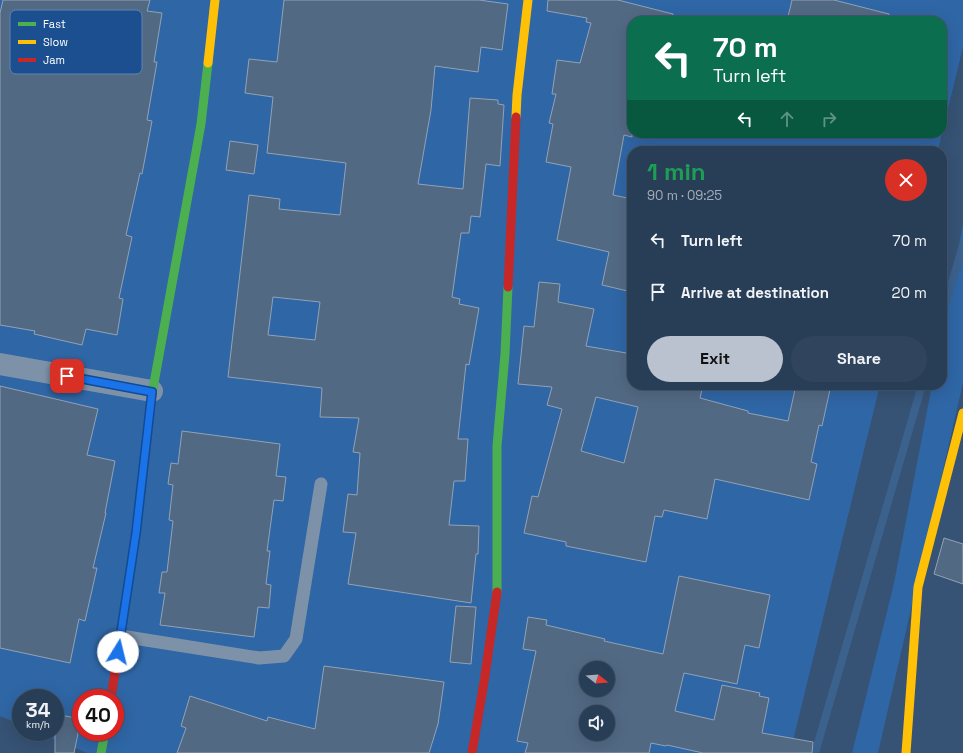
<!DOCTYPE html>
<html lang="en">
<head>
<meta charset="utf-8">
<style>
  :root { --surface:#283e57; --page:#30455d; --text:#f1f3f6; --muted:#a5aeba; --line:#44576d; --accent:#b9c2ce }
  body { margin:0; font-family:"Space Grotesk",sans-serif; background:var(--page); color:var(--text); height:100vh; display:flex; flex-direction:column; font-size:15px; white-space:nowrap }
  * { box-sizing:border-box; margin:0 }
  p { font-size:13px; color:var(--muted) }
  .icon { flex:none; width:22px; height:22px; fill:none; stroke:currentColor; stroke-width:2; stroke-linecap:round; stroke-linejoin:round }
  .map { position:relative; flex:1; overflow:hidden }
  .side { position:absolute; left:627px; top:146px; width:320px; height:244px; display:flex; flex-direction:column; background:var(--surface); border-radius:16px; box-shadow:0 4px 16px #0002,0 0 0 1px var(--line) }
  .side>* { flex:none }
  .hud { position:absolute; left:627px; top:16px; width:320px; height:122px; border-radius:16px; box-shadow:0 4px 16px #0002,0 0 0 1px var(--line); background:#0b6e4f; color:#fff; overflow:hidden }
  .needle { width:26px; rotate:107deg }
  .buttons { position:absolute; left:579px; top:661px; display:grid; gap:8px }
  .buttons a { display:grid; place-items:center; width:36px; height:36px; border-radius:50%; background:var(--surface); box-shadow:0 4px 16px #0002,0 0 0 1px var(--line); font-size:20px }
  .speed { position:absolute; left:12px; top:689px; display:flex; gap:8px; font-size:20px; font-weight:700; text-align:center }
  .speed>* { display:grid; place-content:center; width:52px; height:52px; border-radius:50%; background:var(--surface); box-shadow:0 4px 16px #0002,0 0 0 1px var(--line); line-height:1 }
  .speed small { font-size:10px; font-weight:400 }
  .speed .limit { border:6px solid #d22; background:#fff; color:#111 }
  .pin { position:absolute; display:grid; place-items:center; width:34px; height:34px; color:#fff; margin:-17px; border-radius:8px; box-shadow:0 2px 6px #0006 }
  .me { position:absolute; width:44px; margin:-22px; rotate:9deg; stroke-linejoin:round; filter:drop-shadow(0 0 3px #0008) }
  .turn { display:flex; align-items:center; gap:14px; height:84px; padding:0 20px; font-size:18px }
  .turn .icon { width:52px; height:52px; stroke-width:2.5 }
  .turn b { display:block; font-size:28px; line-height:34px }
  .lanes { display:flex; align-items:center; height:38px; padding:0 20px; background:#0003; justify-content:center; gap:20px; direction:ltr }
  .lanes .off { opacity:.35 }
  .round { display:grid; place-items:center; flex:none; width:42px; height:42px; border-radius:21px; background:var(--page) }
  .headline { display:flex; align-items:center; justify-content:space-between; height:68px; padding:0 20px }
  h1 { font-size:24px; font-weight:700; line-height:30px; color:#1e9e55 }
  .primary-button { display:flex; gap:8px; margin-top:auto; padding:8px 20px }
  .primary-button a { flex:1; height:46px; border-radius:24px; background:var(--accent); color:#111; font-size:16px; font-weight:700; line-height:46px; text-align:center }
  .primary-button a+a { background:var(--page); color:var(--text) }
  ul { padding:0; list-style:none }
  li { display:flex; align-items:center; gap:12px; height:52px; padding:0 20px }
  li div { flex:1 }
  li b { display:block; font-size:15px }
  li em { font-style:normal }
  .map>svg:first-child { display:block }
</style>
</head>
<body>
<div class="map">
<svg width="963" height="753" viewBox="0 0 963 753">
  <rect width="100%" height="100%" fill="#365274"/>
  <!-- green -->
  <path fill="#2f66a5" fill-rule="evenodd" d="M 0,0 L 963,0 L 963,47 L 942,133 L 942,21 L 632,21 L 632,133 L 942,133 L 938,151 L 632,151 L 632,385 L 880,385 L 790,753 L 87,753 L 37,732 L 55,732 L 55,698 L 21,698 L 21,725 L 0,716 ZM 586,668 L 608,668 L 608,690 L 586,690 ZM 81,698 L 115,698 L 115,732 L 81,732 ZM 586,712 L 608,712 L 608,734 L 586,734 Z
    M 963,224 L 963,383 L 878,753 L 852,753 L 894,583 L 932,385 L 942,385 L 942,334 Z"/>
  <g fill="none" stroke-linecap="round" stroke-linejoin="round">
    <!-- stream -->
    <path stroke="#3b618d" stroke-width="8" d="M 942,317 L 963,245
      M 815,753 L 922,385"/>
  </g>
  <!-- building -->
  <path fill="#526984" stroke="#92a2b6" fill-rule="evenodd" d="M 3,0 L 150,0 L 147,11 L 162,13 L 154,62 L 157,62 L 147,120 L 152,121 L 142,174 L 140,173 L 126,235 L 132,237 L 119,298 L 123,299 L 117,335 L 86,329 L 82,345 L 34,334 L 35,331 L 0,325 L 0,13 Z
    M 284,0 L 479,0 L 508,4 L 502,50 L 481,47 L 478,72 L 435,66 L 431,110 L 418,184 L 463,189 L 470,98 L 498,100 L 498,104 L 504,105 L 500,166 L 486,164 L 480,217 L 471,216 L 469,233 L 461,233 L 452,297 L 460,299 L 459,304 L 479,308 L 469,365 L 466,364 L 458,439 L 468,439 L 465,481 L 454,481 L 449,525 L 479,526 L 478,554 L 476,554 L 471,603 L 348,584 L 356,533 L 343,532 L 348,494 L 357,495 L 360,453 L 353,452 L 359,418 L 320,417 L 322,388 L 228,377 L 249,195 L 280,199 L 279,209 L 340,215 L 346,163 L 267,153 L 273,97 L 245,93 L 249,59 L 277,62 ZM 273,297 L 320,302 L 315,340 L 268,335 Z
    M 548,0 L 618,0 L 673,14 L 672,21 L 632,21 L 632,137 L 624,135 L 613,195 L 632,199 L 632,292 L 602,285 L 609,252 L 557,240 L 571,167 L 546,162 L 553,124 L 549,123 L 556,94 L 552,94 L 557,60 L 580,63 L 591,23 L 586,22 L 587,18 L 547,11 Z
    M 792,0 L 834,0 L 889,14 L 888,21 L 787,21 Z
    M 230,141 L 258,145 L 254,174 L 226,170 Z
    M 539,282 L 560,284 L 558,302 L 594,309 L 586,346 L 632,354 L 632,385 L 703,385 L 700,398 L 748,411 L 748,413 L 788,421 L 796,385 L 831,385 L 822,426 L 819,425 L 811,462 L 817,464 L 809,500 L 715,479 L 707,519 L 664,510 L 662,517 L 655,516 L 646,562 L 566,546 L 566,542 L 524,533 L 532,496 L 538,497 L 562,409 L 547,405 L 552,387 L 518,384 L 524,326 L 534,327 ZM 596,397 L 638,407 L 624,463 L 581,451 Z
    M 0,386 L 98,409 L 87,455 L 115,461 L 105,513 L 106,513 L 93,568 L 97,568 L 85,621 L 79,619 L 70,663 L 0,648 Z
    M 182,431 L 280,444 L 276,476 L 286,477 L 283,501 L 274,500 L 267,551 L 270,551 L 266,584 L 271,585 L 269,608 L 258,607 L 254,637 L 160,625 L 165,593 L 159,593 L 162,572 L 167,572 L 173,521 L 169,520 L 173,485 L 168,484 L 171,463 L 178,464 Z
    M 944,538 L 963,544 L 963,584 L 934,574 Z
    M 679,576 L 770,595 L 759,648 L 745,645 L 737,684 L 684,673 L 675,711 L 714,720 L 722,685 L 760,693 L 759,696 L 769,698 L 762,733 L 813,742 L 812,753 L 703,753 L 667,745 L 666,746 L 651,743 L 649,753 L 525,753 L 528,743 L 517,741 L 536,651 L 523,649 L 528,617 L 547,620 L 546,625 L 605,639 L 604,641 L 663,654 ZM 586,668 L 608,668 L 608,690 L 586,690 ZM 586,712 L 608,712 L 608,734 L 586,734 Z
    M 456,606 L 476,607 L 471,664 L 450,662 Z
    M 324,666 L 444,682 L 438,724 L 429,753 L 177,753 L 186,728 L 181,726 L 190,696 L 267,721 L 268,717 L 315,729 Z
    M 55,714 L 81,719 L 74,753 L 55,753 Z"/>
  <g fill="none" stroke-linecap="round" stroke-linejoin="round">
    <!-- lane -->
    <path stroke="#7d92a8" stroke-width="13" d="M 121,636 L 259,658 L 284,656 L 296,639 L 321,484"/>
    <!-- street -->
    <path stroke="#7d92a8" stroke-width="22" d="M 0,364 L 152,391"/>
    <!-- fast -->
    <path stroke="#4caf50" stroke-width="9" d="M 152,394 L 201,124 L 208,63
      M 497,592 L 497,446 L 505,354 L 508,287
      M 101,753 L 105,732"/>
    <!-- slow -->
    <path stroke="#ffc107" stroke-width="9" d="M 208,63 L 215,0
      M 516,117 L 517,95 L 528,0
      M 906,753 L 918,587 L 963,413"/>
    <!-- jam -->
    <path stroke="#c62828" stroke-width="9" d="M 508,287 L 516,117
      M 111,698 L 136,533 L 152,394
      M 472,753 L 484,682 L 497,592"/>
  </g>
  <g fill="none" stroke-linecap="round" stroke-linejoin="round">
    <defs>
      <path id="route" d="M 67,376 L 152,392 L 136,533 L 118,652"/>
    </defs>
    <!-- route casing -->
    <use href="#route" stroke="#114b97" stroke-width="10"/>
    <!-- route -->
    <use href="#route" stroke="#1a73e8" stroke-width="7"/>
  </g>
  <!-- legend -->
  <rect x="10" y="10" width="132" height="64" rx="6" fill="#1b4f8f" stroke="#5f84b1" stroke-width="1"/>
  <rect x="18" y="22" width="18" height="4" fill="#4caf50"/>
  <rect x="18" y="40" width="18" height="4" fill="#ffc107"/>
  <rect x="18" y="58" width="18" height="4" fill="#c62828"/>
  <g font-size="11" fill="#fff">
    <text x="43" y="28">Fast</text>
    <text x="43" y="46">Slow</text>
    <text x="43" y="64">Jam</text>
  </g>
</svg>
<div class="buttons">
<a><svg class="needle" viewBox="-14 -14 28 28"><path d="M0-13l5 13h-10z" fill="#e53935"/><path d="M0 13l5-13h-10z" fill="#a5aeba"/></svg></a>
<a><svg class="icon" aria-label="sound" viewBox="0 0 24 24"><path d="M4 9h4l5-4v14l-5-4H4zM17 9q2 3 0 6"/></svg></a>
</div>
<div class="speed"><div>34<small>km/h</small></div><div class="limit">40</div></div>
<div class="pin" style="left:67px;top:376px;background:#d93025"><svg class="icon" aria-label="arrive" viewBox="0 0 24 24"><path d="M6 21V4h12l-3 4 3 4H6"/></svg></div>
<svg class="me" style="left:118px;top:652px" viewBox="-20 -20 40 40"><circle r="19" fill="#fff"/><path d="M0-13L10 11 0 6-10 11z" fill="#1a73e8"/></svg>
<div class="hud">
<div class="turn"><svg class="icon" aria-label="left" viewBox="0 0 24 24"><path d="M17 20v-9H6M10 6l-5 5 5 5"/></svg><div><b>70 m</b>Turn left</div></div>
<div class="lanes"><svg class="icon" aria-label="left" viewBox="0 0 24 24"><path d="M17 20v-9H6M10 6l-5 5 5 5"/></svg><svg class="icon off" aria-label="ahead" viewBox="0 0 24 24"><path d="M12 20V5M6 11l6-6 6 6"/></svg><svg class="icon off" aria-label="right" viewBox="0 0 24 24"><path d="M7 20v-9h11M14 6l5 5-5 5"/></svg></div>
</div>
<section class="side">
<div class="headline"><div><h1>1 min</h1><p>90 m · 09:25</p></div><a class="round" style="background:#d93025;color:#fff"><svg class="icon" aria-label="close" viewBox="0 0 24 24"><path d="M6 6l12 12M18 6L6 18"/></svg></a></div>
<ul>
<li><svg class="icon" aria-label="left" viewBox="0 0 24 24"><path d="M17 20v-9H6M10 6l-5 5 5 5"/></svg><div><b>Turn left</b></div><em>70 m</em></li>
<li><svg class="icon" aria-label="arrive" viewBox="0 0 24 24"><path d="M6 21V4h12l-3 4 3 4H6"/></svg><div><b>Arrive at destination</b></div><em>20 m</em></li>
</ul>
<div class="primary-button"><a>Exit</a><a>Share</a></div>
</section>
</div>
</body>
</html>
